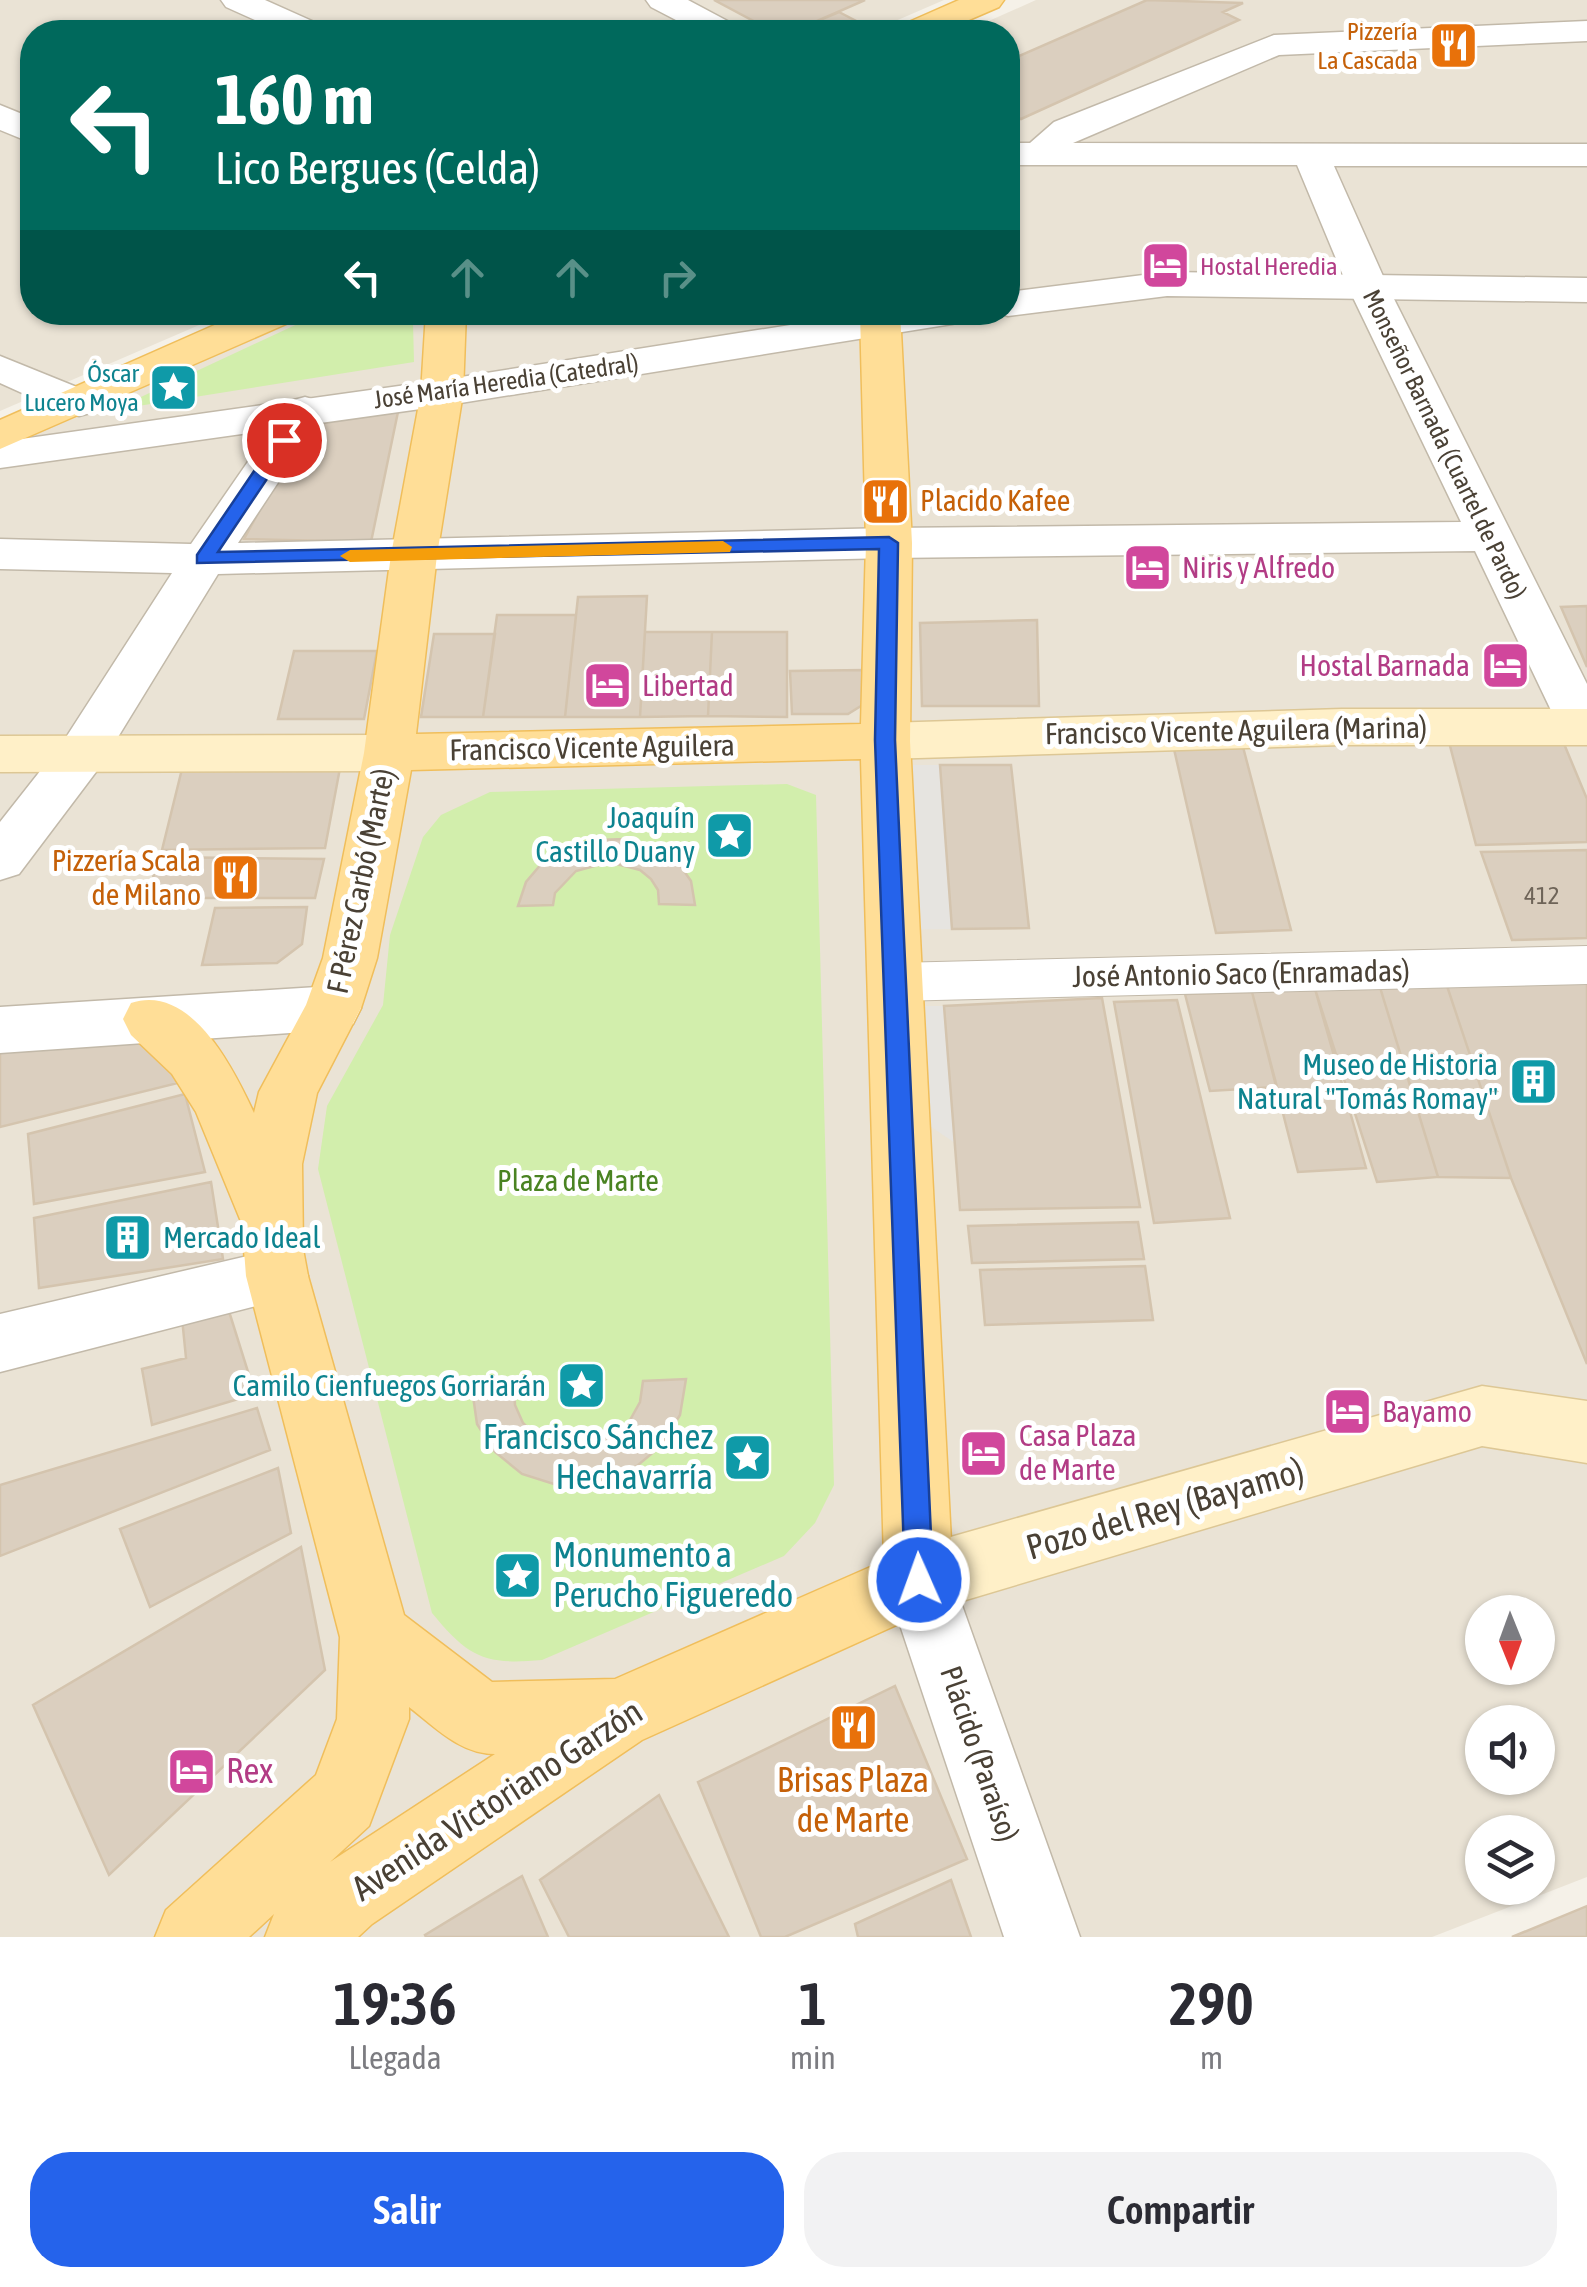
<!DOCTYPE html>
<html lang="es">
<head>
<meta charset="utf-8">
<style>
  :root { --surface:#fff; --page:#f2f2f3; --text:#2b2b33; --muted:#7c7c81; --accent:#2563eb }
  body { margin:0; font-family:"Asap Condensed",sans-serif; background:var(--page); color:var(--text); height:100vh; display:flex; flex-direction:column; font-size:38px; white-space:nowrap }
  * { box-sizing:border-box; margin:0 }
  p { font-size:32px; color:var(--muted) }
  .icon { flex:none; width:55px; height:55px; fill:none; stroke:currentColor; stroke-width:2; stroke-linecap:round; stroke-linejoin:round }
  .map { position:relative; height:1937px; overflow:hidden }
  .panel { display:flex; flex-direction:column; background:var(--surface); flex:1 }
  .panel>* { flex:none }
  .top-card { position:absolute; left:20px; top:20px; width:1000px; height:305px; border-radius:40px; box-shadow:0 2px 8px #0004; background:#00695c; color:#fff; overflow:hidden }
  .needle { width:65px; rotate:179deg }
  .tools { position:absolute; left:1465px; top:1595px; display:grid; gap:20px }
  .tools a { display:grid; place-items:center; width:90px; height:90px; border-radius:50%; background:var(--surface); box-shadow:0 2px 8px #0004; font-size:50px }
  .pin { position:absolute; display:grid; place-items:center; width:85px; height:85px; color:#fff; margin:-42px; border:5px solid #fff; border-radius:50%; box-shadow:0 2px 10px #0007 }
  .me { position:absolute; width:110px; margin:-55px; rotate:358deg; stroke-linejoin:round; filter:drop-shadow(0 0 8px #0008) }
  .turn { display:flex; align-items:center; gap:35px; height:210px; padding:0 30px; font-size:45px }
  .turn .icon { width:130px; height:130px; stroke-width:2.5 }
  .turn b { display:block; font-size:70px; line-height:85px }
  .lanes { display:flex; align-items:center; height:95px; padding:0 30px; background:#0003; justify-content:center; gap:50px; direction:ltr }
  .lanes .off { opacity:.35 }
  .eta { display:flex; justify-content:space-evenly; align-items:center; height:170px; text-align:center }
  .eta b { font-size:60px; font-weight:600; line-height:70px }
  .button { display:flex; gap:20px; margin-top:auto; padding:20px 30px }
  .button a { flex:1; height:115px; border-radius:40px; background:var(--accent); color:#fff; font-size:40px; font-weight:600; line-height:115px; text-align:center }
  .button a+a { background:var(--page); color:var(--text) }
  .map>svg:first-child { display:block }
</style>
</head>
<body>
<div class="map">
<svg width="1587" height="1937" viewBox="0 0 1587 1937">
  <rect width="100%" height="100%" fill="#f5f1e8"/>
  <!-- residential -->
  <path fill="#eae3d5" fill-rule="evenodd" d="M 0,0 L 944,0 L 870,32 L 32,32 L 32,312 L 227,313 L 0,411 Z
    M 1036,0 L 1587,0 L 1587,1877 L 1432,1937 L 0,1937 L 0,436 L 295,313 L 1008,312 L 1008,32 L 964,32 ZM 1482,1612 L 1538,1612 L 1538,1668 L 1482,1668 ZM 1482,1722 L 1538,1722 L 1538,1778 L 1482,1778 ZM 1482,1832 L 1538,1832 L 1538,1888 L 1482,1888 Z"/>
  <!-- green -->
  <path fill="#d2eeac" d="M 321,313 L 398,313 L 413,322 L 414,362 L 113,410 Z
    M 787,784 L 816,795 L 834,1485 L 815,1523 L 784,1556 L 542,1660 C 485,1665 469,1658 432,1613 L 318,1169 L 327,1106 L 383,1005 L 390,935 L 423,837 L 441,815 L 490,792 Z"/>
  <!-- parking -->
  <path fill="#e6e4e0" d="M 886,765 L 940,765 L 952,929 L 892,930 Z
    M 896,1006 L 944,1006 L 955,1143 L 900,1106 Z"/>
  <!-- building -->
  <path fill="#dbcfbf" stroke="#d4c4ae" stroke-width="2.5" d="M 714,0 L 865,0 L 792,32 L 774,32 Z
    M 1147,0 L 1243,3 L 1223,12 L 1239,20 L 1021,119 L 1008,112 L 1008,61 Z
    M 839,12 L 860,23 L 833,32 L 815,22 Z
    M 399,407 L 371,542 L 244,539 L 309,419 Z
    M 647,596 L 640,717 L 565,717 L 578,597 Z
    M 1587,606 L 1587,667 L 1561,607 Z
    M 497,615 L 576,615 L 565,717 L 483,717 Z
    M 1037,620 L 1039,706 L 922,706 L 920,623 Z
    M 645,632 L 712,632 L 708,716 L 640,717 Z
    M 712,632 L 787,632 L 787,717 L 708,716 Z
    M 434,634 L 495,634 L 483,717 L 421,717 Z
    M 294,651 L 377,651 L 364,719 L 278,719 Z
    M 864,670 L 864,704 L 848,714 L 792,714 L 790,671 Z
    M 1562,739 L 1587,799 L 1587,842 L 1476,845 L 1449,742 Z
    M 1243,747 L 1291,930 L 1216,933 L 1174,749 Z
    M 940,765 L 1011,765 L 1029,928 L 952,929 Z
    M 340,768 L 325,848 L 162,850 L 182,769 Z
    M 626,839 L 654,847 L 677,861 L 691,881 L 695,905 L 659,904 L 658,890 L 651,879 L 640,870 L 609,862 L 576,871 L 555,893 L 553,905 L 518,906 L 526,882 L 543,862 L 568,847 L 596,840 Z
    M 1587,850 L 1587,938 L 1512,940 L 1481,852 Z
    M 159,857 L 324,859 L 315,898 L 147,898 Z
    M 307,907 L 302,944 L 277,963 L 202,965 L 215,908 Z
    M 1587,982 L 1587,1364 L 1511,1178 L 1447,986 Z
    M 1379,984 L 1438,1177 L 1377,1182 L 1315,989 Z
    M 1379,984 L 1447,986 L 1511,1178 L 1438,1177 Z
    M 1315,989 L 1366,1168 L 1298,1172 L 1252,992 Z
    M 1252,992 L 1277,1087 L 1210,1091 L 1185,994 Z
    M 1102,998 L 1140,1207 L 960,1210 L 944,1006 Z
    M 1177,1000 L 1230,1218 L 1154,1223 L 1114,1002 Z
    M 157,1036 L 178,1083 L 0,1127 L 0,1048 Z
    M 185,1094 L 205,1172 L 34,1204 L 28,1134 Z
    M 211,1182 L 223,1259 L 39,1288 L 34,1218 Z
    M 1138,1222 L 1144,1259 L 972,1263 L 968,1226 Z
    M 1145,1266 L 1153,1320 L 985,1325 L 980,1270 Z
    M 227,1305 L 255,1394 L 152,1425 L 142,1369 L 186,1358 L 182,1318 Z
    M 686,1379 L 680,1415 L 661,1446 L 632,1470 L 596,1483 L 557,1485 L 522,1474 L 495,1452 L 477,1424 L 472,1389 L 514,1387 L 515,1405 L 523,1423 L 537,1437 L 556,1445 L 576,1448 L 616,1434 L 630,1420 L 640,1402 L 643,1381 Z
    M 257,1408 L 270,1450 L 0,1556 L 0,1485 Z
    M 278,1468 L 291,1533 L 150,1607 L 120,1529 Z
    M 301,1547 L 325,1670 L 109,1875 L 33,1705 Z
    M 895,1686 L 967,1859 L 785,1937 L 761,1937 L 698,1782 Z
    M 659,1795 L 729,1937 L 569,1937 L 540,1880 Z
    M 522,1876 L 548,1937 L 426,1937 L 425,1935 Z
    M 951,1880 L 971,1937 L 858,1937 L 855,1924 Z
    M 1587,1906 L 1587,1937 L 1512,1937 Z"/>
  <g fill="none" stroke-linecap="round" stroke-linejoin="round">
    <defs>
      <path id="pedestrian" d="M 1587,946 L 1587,984 L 895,1001 L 878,995 L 871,982 L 878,969 L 895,963 Z"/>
      <path id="minor" d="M 221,0 L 265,0 L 321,25 L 326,32 L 282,32 L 226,7 Z
        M 646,0 L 688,0 L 735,25 L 740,32 L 699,32 L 651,7 Z
        M 1587,21 L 1587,41 L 1279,55 L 1073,143 L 1587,144 L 1587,166 L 1334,166 L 1387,285 L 1587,684 L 1587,744 L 1566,739 L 1559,727 L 1475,551 L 889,558 L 218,574 L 99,768 L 19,874 L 0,880 L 0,822 L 63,742 L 172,573 L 0,569 L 0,539 L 191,544 L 290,401 L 305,397 L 320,401 L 326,410 L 238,543 L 889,528 L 1461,522 L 1347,285 L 1297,165 L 1008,165 L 1008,143 L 1030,143 L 1054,122 L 1274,35 Z
        M 277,1249 L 299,1257 L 308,1276 L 299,1295 L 0,1372 L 0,1314 Z
        M 919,1546 L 943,1556 L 953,1580 L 1080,1937 L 1004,1937 L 885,1580 L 895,1556 Z"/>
      <path id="tertiary" d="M 0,105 L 32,118 L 32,143 L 0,130 Z
        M 1167,272 L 1587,278 L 1587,302 L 1167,296 L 1008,316 L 994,312 L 1008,312 L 1008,292 Z
        M 872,312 L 972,312 L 966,321 L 952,324 L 442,406 L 0,468 L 0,442 L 442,380 Z
        M 0,356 L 94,394 L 100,403 L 94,412 L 79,416 L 64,412 L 0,383 Z
        M 333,986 L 353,992 L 361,1008 L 353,1024 L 333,1030 L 0,1053 L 0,1007 Z"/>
      <path id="secondary" d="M 1342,709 L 1587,709 L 1587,745 L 1342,745 L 885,759 L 867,754 L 860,741 L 867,728 L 885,723 Z
        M 389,735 L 407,740 L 414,753 L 407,766 L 389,771 L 0,772 L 0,736 Z
        M 1482,1386 L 1587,1401 L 1587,1463 L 1482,1446 L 919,1614 L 895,1604 L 885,1580 L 895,1556 L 919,1546 Z"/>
      <path id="primary" d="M 959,0 L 1004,0 L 999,7 L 941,32 L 897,32 L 902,25 Z
        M 244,312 L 299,312 L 293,321 L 0,449 L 0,420 Z
        M 426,312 L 466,312 L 463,393 L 437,555 L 416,734 L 861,724 L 866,543 L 860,312 L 900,312 L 912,543 L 910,741 L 953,1580 L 943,1604 L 642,1740 L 372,1924 L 358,1937 L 265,1937 L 274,1914 L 249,1937 L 155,1937 L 166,1910 L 316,1775 L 337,1719 L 340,1637 L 246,1276 L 242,1224 L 196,1112 L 172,1074 L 131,1035 L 123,1019 L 131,1003 C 191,983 233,1068 254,1113 L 259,1092 L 306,1005 L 323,958 L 364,753 L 391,555 L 421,393 ZM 861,759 L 884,1561 L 615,1679 L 492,1682 L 404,1615 L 308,1276 L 303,1249 L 302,1164 L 317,1093 L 361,1008 L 377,958 L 411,770 ZM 409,1707 C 435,1727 460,1754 495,1754 L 330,1862 L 369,1826 L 409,1719 Z"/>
    </defs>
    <!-- pedestrian casing -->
    <use href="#pedestrian" stroke="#c2b9a9" stroke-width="2"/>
    <!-- minor casing -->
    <use href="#minor" stroke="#c2b9a9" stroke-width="3"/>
    <!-- tertiary casing -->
    <use href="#tertiary" stroke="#c2b9a9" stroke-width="3"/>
    <!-- secondary casing -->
    <use href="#secondary" stroke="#ddc795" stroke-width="3"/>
    <!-- primary casing -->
    <use href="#primary" stroke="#f0be5b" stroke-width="3"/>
    <!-- pedestrian -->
    <use href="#pedestrian" fill="#fff" fill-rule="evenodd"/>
    <!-- minor -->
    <use href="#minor" fill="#fff" fill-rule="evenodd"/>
    <!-- tertiary -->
    <use href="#tertiary" fill="#fff" fill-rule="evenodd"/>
    <!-- secondary -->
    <use href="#secondary" fill="#fff0c8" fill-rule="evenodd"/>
    <!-- primary -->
    <use href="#primary" fill="#ffde97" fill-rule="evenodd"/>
  </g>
  <!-- route -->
  <path fill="#2563eb" stroke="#184099" stroke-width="2.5" d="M 284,434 L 293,440 L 218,552 L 889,537 L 898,543 L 895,740 L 933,1580 L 929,1590 L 919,1595 L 909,1590 L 905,1580 L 875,740 L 879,549 L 197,563 L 197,555 L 278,436 Z"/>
  <!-- slow -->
  <path fill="#f59e0b" d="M 723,541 L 732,547 L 730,552 L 350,562 L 340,556 L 350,550 Z"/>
  <!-- icons -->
  <defs>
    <symbol id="restaurant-square" viewBox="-11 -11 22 22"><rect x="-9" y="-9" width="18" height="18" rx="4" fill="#e8710a" stroke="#fff"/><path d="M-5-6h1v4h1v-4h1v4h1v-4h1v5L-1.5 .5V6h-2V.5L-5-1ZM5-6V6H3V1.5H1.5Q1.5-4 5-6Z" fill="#fff"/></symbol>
    <symbol id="hotel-square" viewBox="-11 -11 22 22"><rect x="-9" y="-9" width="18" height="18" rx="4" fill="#d1479c" stroke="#fff"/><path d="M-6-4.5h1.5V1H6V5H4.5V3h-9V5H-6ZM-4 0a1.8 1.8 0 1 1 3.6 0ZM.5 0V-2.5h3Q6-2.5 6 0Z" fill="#fff"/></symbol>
    <symbol id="sight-square" viewBox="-11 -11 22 22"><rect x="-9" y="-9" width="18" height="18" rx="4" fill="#0f9aa8" stroke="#fff"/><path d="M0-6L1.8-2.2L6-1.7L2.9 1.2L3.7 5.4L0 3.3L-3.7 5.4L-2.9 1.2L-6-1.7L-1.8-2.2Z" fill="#fff"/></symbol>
    <symbol id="building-square" viewBox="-11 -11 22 22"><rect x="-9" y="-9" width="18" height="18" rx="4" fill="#0f9aa8" stroke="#fff"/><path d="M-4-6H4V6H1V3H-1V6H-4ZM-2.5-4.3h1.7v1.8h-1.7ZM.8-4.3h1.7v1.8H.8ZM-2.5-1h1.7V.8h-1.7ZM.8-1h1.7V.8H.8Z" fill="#fff"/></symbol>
  </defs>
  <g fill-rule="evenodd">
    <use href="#restaurant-square" x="1426" y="18" width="55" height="55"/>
    <use href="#hotel-square" x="1138" y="238" width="55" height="55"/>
    <use href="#sight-square" x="146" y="360" width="55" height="55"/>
    <use href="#restaurant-square" x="858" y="474" width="55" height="55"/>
    <use href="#hotel-square" x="1120" y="540" width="55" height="55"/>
    <use href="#hotel-square" x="1478" y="638" width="55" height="55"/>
    <use href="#hotel-square" x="580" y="658" width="55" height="55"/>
    <use href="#sight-square" x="702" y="808" width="55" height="55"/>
    <use href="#restaurant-square" x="208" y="850" width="55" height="55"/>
    <use href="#building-square" x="1506" y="1054" width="55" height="55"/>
    <use href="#building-square" x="100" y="1210" width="55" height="55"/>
    <use href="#sight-square" x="554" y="1358" width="55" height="55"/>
    <use href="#hotel-square" x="1320" y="1384" width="55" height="55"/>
    <use href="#hotel-square" x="956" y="1426" width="55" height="55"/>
    <use href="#sight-square" x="720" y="1430" width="55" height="55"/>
    <use href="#sight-square" x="490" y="1548" width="55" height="55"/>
    <use href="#restaurant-square" x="826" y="1700" width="55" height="55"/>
    <use href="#hotel-square" x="164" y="1744" width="55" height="55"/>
  </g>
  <g text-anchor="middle" stroke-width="10" stroke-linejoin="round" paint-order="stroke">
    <!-- far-food labels -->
    <g font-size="25" fill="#c56008" stroke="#fff" text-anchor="end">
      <text x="1418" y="40">Pizzería<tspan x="1418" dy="29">La Cascada</tspan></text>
    </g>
    <!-- far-hotel labels -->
    <g font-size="25" fill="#b23c85" stroke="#fff" text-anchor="start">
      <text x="1200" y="275">Hostal Heredia</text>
    </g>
    <!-- far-culture labels -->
    <g font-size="25" fill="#0d838f" stroke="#fff" text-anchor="end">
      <text x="139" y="382">Óscar<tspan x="139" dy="29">Lucero Moya</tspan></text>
    </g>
    <!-- far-street labels -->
    <g font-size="25" fill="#4a4135" stroke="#fff">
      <text transform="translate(506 381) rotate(-8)" y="9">José María Heredia (Catedral)</text>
      <text transform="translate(1445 444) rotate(64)" y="9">Monseñor Barnada (Cuartel de Pardo)</text>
    </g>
    <!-- number labels -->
    <g font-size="25" fill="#6e6458">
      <text x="1542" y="904">412</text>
    </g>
    <!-- food labels -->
    <g font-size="30" fill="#c56008" stroke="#fff" text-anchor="start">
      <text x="920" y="511">Placido Kafee</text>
      <text x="201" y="871" text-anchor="end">Pizzería Scala<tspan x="201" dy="34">de Milano</tspan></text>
    </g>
    <!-- hotel labels -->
    <g font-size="30" fill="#b23c85" stroke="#fff" text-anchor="start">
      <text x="1182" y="578">Niris y Alfredo</text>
      <text x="1470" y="676" text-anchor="end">Hostal Barnada</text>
      <text x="642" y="696">Libertad</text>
      <text x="1382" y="1422">Bayamo</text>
      <text x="1019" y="1446">Casa Plaza<tspan x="1019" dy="34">de Marte</tspan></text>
    </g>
    <!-- street labels -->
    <g font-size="30" fill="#4a4135" stroke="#fff">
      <text transform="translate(1236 731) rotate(-1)" y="10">Francisco Vicente Aguilera (Marina)</text>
      <text transform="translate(592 748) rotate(-1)" y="10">Francisco Vicente Aguilera</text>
      <text transform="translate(361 881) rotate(-78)" y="10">F Pérez Carbó (Marte)</text>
      <text transform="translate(1241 974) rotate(-1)" y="10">José Antonio Saco (Enramadas)</text>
      <text transform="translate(979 1754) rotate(71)" y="10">Plácido (Paraíso)</text>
    </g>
    <!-- culture labels -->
    <g font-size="30" fill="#0d838f" stroke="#fff" text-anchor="end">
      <text x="695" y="828">Joaquín<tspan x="695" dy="34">Castillo Duany</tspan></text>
      <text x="1498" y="1075">Museo de Historia<tspan x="1498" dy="34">Natural "Tomás Romay"</tspan></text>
      <text x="163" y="1248" text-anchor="start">Mercado Ideal</text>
      <text x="546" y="1396">Camilo Cienfuegos Gorriarán</text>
    </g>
    <!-- park labels -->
    <g font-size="30" fill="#4a8322" stroke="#fff">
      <text x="578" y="1191">Plaza de Marte</text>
    </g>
    <!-- near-culture labels -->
    <g font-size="35" fill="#0d838f" stroke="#fff" text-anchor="end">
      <text x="713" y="1449">Francisco Sánchez<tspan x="713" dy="40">Hechavarría</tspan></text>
      <text x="553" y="1567" text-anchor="start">Monumento a<tspan x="553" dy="40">Perucho Figueredo</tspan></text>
    </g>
    <!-- near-street labels -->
    <g font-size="35" fill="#4a4135" stroke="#fff">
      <text transform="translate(1165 1509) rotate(-16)" y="12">Pozo del Rey (Bayamo)</text>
      <text transform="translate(497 1800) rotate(-33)" y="12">Avenida Victoriano Garzón</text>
    </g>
    <!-- near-hotel labels -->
    <g font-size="35" fill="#b23c85" stroke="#fff" text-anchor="start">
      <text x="226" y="1783">Rex</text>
    </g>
    <!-- near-food labels -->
    <g font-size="35" fill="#c56008" stroke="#fff">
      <text x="853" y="1792">Brisas Plaza<tspan x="853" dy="40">de Marte</tspan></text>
    </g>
  </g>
</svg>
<div class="tools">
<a><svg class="needle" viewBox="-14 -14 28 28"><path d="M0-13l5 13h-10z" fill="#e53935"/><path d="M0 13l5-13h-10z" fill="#7c7c81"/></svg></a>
<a><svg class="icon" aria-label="sound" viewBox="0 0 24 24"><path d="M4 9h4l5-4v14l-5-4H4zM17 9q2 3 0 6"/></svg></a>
<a><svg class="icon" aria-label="layers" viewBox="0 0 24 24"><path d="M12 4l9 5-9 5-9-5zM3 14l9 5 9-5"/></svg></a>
</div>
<div class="pin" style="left:284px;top:440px;background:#d93025"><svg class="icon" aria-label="arrive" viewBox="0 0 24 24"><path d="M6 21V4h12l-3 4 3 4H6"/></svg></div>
<svg class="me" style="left:919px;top:1580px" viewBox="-20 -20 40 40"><circle r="17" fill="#2563eb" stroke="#fff" stroke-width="3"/><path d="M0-11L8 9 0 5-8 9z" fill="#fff"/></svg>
<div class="top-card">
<div class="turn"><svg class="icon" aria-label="left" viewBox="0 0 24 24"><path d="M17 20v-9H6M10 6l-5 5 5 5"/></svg><div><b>160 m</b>Lico Bergues (Celda)</div></div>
<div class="lanes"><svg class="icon" aria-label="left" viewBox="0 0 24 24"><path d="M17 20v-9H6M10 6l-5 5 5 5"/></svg><svg class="icon off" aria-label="ahead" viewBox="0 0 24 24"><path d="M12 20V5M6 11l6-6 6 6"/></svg><svg class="icon off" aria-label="ahead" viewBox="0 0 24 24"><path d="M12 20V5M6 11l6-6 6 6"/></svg><svg class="icon off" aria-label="right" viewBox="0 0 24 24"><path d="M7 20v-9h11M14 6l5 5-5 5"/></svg></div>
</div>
</div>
<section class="panel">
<div class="eta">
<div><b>19:36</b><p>Llegada</p></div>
<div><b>1</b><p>min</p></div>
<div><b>290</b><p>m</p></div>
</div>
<div class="button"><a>Salir</a><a>Compartir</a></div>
</section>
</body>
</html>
